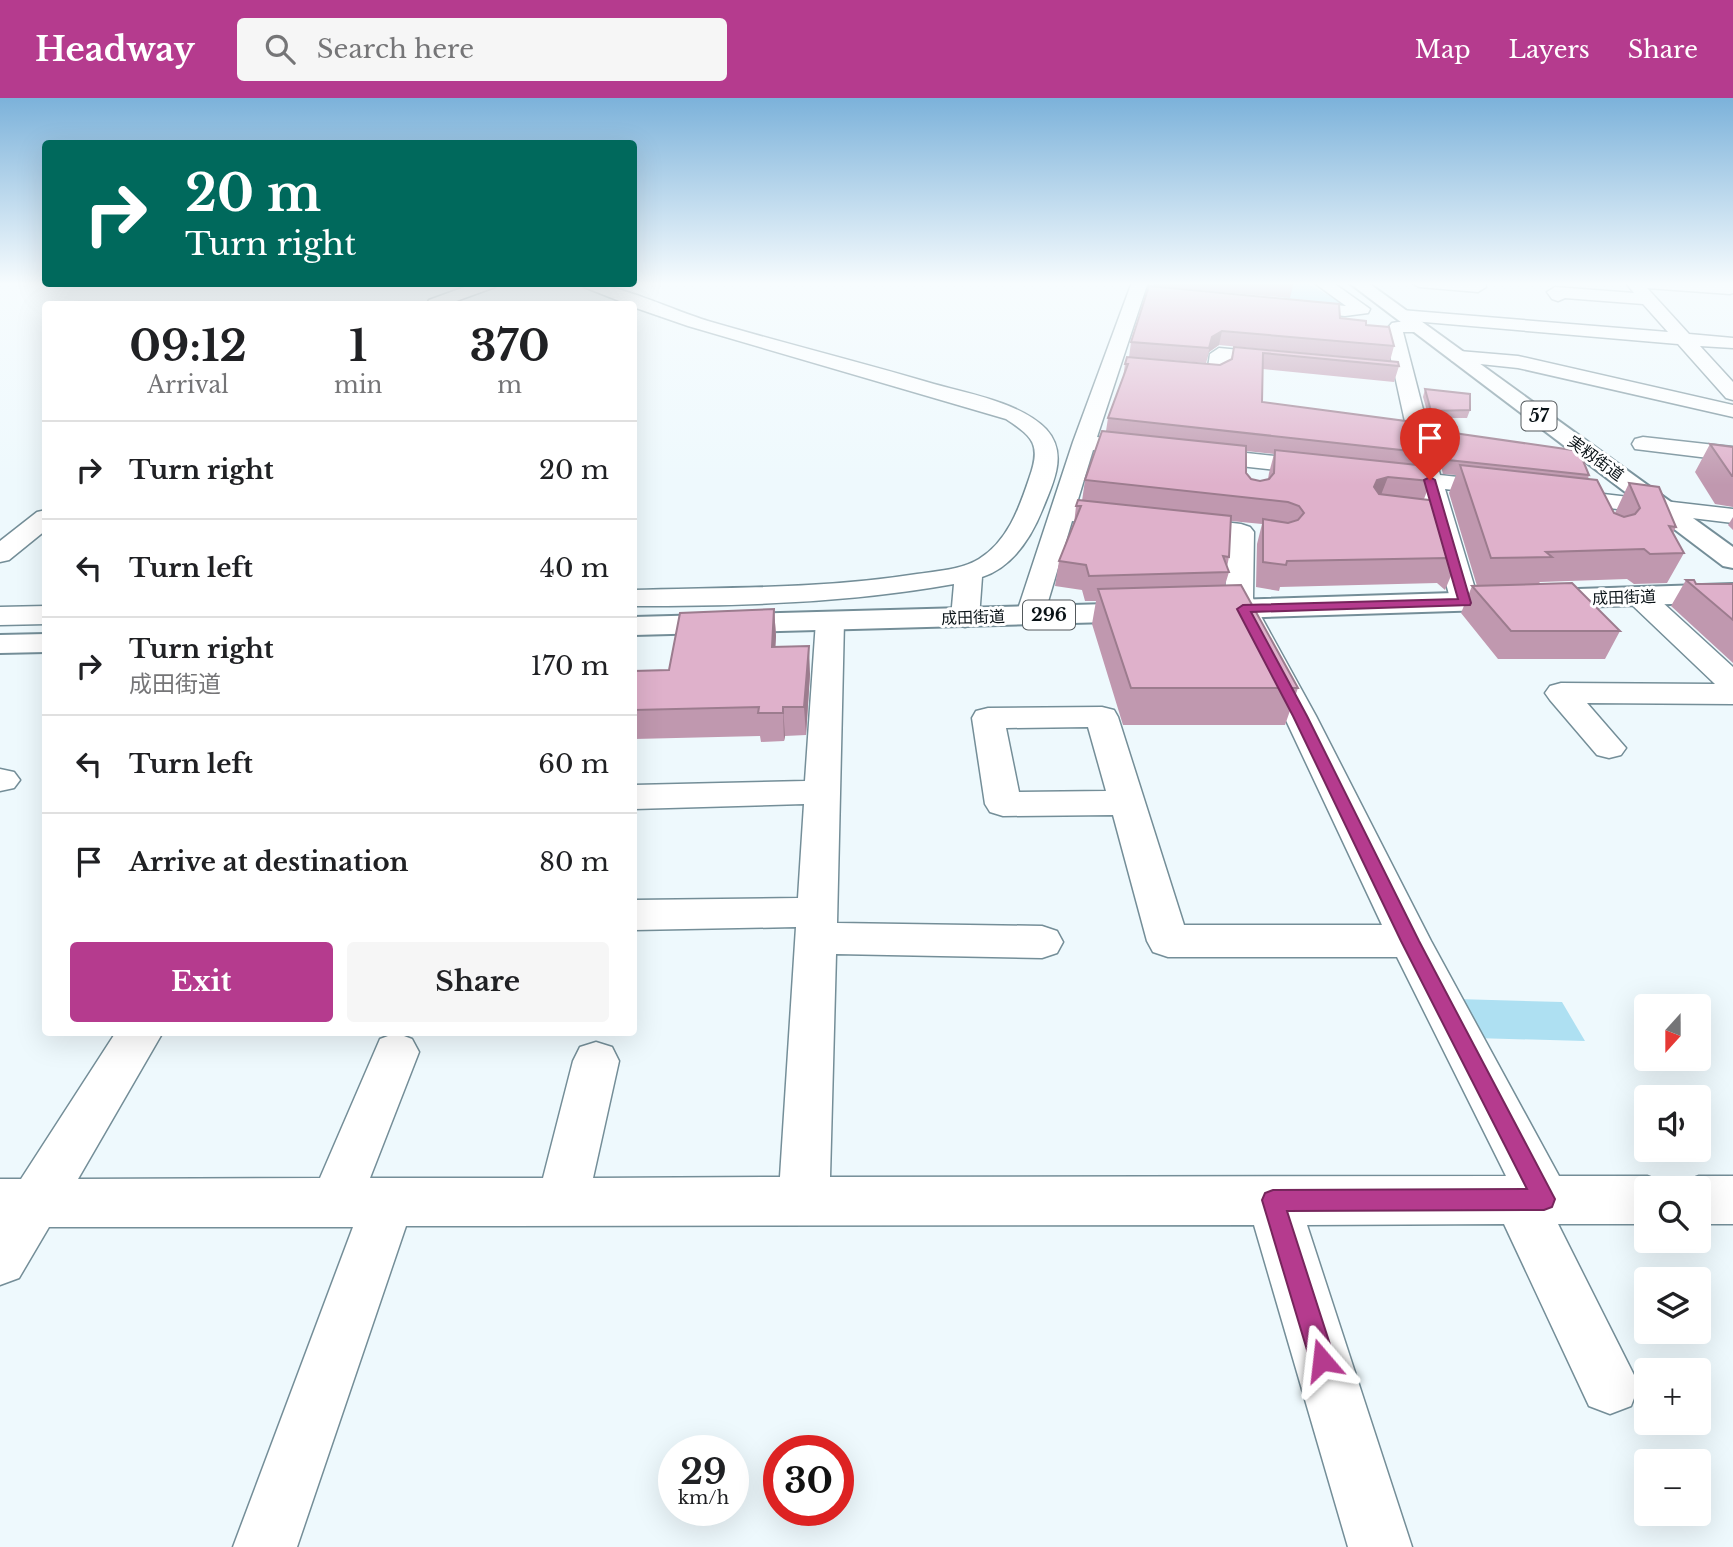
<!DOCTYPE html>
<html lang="en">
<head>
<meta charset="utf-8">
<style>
  :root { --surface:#fff; --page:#f6f6f6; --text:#202124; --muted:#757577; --line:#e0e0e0; --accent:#b53b8e }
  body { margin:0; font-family:"Libre Baskerville","Noto Sans JP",serif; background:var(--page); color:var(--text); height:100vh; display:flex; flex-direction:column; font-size:26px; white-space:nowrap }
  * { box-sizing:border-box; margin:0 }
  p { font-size:23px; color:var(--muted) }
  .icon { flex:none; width:38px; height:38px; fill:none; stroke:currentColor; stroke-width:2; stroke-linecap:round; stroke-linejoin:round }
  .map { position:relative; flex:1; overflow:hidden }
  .side { position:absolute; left:42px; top:203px; width:595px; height:735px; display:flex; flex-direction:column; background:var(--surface); border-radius:7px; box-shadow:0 7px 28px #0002 }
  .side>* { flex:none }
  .top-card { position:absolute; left:42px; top:42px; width:595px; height:147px; border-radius:7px; box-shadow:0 7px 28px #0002; background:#00695c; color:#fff; overflow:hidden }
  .needle { width:46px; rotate:201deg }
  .buttons { position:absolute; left:1634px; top:896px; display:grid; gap:14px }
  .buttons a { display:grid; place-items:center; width:77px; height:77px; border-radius:7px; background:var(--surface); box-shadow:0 7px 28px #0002; font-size:35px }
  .speed { position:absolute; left:658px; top:1337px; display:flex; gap:14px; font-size:35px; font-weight:700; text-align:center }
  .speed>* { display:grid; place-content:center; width:91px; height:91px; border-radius:50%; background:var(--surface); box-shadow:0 7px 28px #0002; line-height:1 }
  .speed small { font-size:18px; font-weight:400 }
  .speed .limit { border:10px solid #d22; background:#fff; color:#111 }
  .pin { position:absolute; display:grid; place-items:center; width:60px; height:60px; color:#fff; margin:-72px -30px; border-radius:50% 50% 50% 0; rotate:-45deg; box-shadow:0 0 7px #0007 }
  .pin .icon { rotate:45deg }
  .me { position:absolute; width:77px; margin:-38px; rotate:343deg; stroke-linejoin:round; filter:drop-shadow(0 0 5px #0008) }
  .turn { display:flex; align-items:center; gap:24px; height:147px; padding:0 28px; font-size:32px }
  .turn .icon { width:91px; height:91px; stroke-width:2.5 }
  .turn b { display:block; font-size:49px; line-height:60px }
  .eta { display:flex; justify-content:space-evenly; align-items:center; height:119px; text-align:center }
  .eta b { font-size:42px; font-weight:700; line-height:49px }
  .cta { display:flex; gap:14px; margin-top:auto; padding:14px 28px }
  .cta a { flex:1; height:80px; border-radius:7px; background:var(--accent); color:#fff; font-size:28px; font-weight:700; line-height:80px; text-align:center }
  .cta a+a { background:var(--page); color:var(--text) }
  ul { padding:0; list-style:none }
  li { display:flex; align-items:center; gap:21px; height:98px; padding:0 28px; border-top:2px solid var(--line) }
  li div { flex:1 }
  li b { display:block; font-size:26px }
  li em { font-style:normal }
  header { display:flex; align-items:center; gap:42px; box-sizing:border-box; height:98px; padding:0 35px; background:var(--accent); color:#fff }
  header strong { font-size:33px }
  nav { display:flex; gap:38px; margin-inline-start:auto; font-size:24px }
  .search { width:490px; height:63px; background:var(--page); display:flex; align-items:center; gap:18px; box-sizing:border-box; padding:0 24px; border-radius:7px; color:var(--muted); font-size:26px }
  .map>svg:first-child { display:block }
</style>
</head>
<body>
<header>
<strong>Headway</strong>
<div class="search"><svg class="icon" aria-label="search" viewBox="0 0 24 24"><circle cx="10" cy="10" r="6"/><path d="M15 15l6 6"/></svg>Search here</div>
<nav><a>Map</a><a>Layers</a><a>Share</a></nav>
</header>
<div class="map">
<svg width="1733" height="1449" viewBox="0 0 1733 1449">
  <rect width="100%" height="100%" fill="#eef9fd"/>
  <!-- green -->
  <path fill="#aee0f2" d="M 1286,184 L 1307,185 L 1347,208 L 1283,204 Z
    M 1457,901 L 1562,904 L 1585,943 L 1475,940 Z"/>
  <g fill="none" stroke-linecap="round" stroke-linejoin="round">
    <defs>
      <path id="minor" d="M 1132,184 L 1148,184 L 1097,339 L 1322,363 L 1330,365 L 1333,370 L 1330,375 L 1322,377 L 1093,352 L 1076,408 L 1133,416 L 1136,421 L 1133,426 L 1124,428 L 1072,423 L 1044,517 L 1040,523 L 1030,526 L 1020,523 L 1016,517 L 1073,344 Z
        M 1313,184 L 1332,184 L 1370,211 L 1368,215 L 1345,218 L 1285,212 L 1283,208 L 1291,203 L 1346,208 Z
        M 1411,184 L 1485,184 L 1486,189 L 1478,194 L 1419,189 Z
        M 1625,184 L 1733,184 L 1733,195 L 1730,196 L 1647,190 L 1689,236 L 1733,240 L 1733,250 L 1700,248 L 1733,284 L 1733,302 L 1726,300 L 1678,246 L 1401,222 L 1392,217 L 1401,212 L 1668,234 L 1643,206 L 1565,200 L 1558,203 L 1552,201 L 1547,194 L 1555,189 L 1634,195 Z
        M 473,186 L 497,186 L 495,189 L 448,206 L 427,206 L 429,202 Z
        M 582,186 C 613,183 674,213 708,223 C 783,245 859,264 934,286 C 967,295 1021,305 1046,331 C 1068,355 1054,383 1043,410 C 1032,438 1013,469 982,479 L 979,520 L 975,526 L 965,529 L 955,526 L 951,520 L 954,486 C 848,505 741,508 634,508 L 634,492 C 728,489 823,491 917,476 C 937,473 961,472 979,461 C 1007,444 1019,411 1029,381 C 1041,348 1035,340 1006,321 L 688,228 L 636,210 L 634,206 L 627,206 L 584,189 Z
        M 1398,224 L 1417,224 L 1426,229 L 1417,234 L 1403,234 L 1440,377 L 1503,384 L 1511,386 L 1515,391 L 1511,396 L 1503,398 L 1445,391 L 1479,504 L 1475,510 L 1465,512 L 1455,510 L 1451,504 L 1420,388 L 1375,382 L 1371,377 L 1375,372 L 1383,370 L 1416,374 L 1395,278 L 1348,273 L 1339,267 L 1348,261 L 1392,266 L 1385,233 L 1392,225 Z
        M 1219,250 L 1283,256 L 1292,262 L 1283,268 L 1228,262 L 1227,275 C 1219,284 1173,281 1165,272 L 1175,266 L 1208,269 L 1210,256 Z
        M 1459,253 L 1518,258 L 1733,307 L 1733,319 L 1518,270 L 1452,263 L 1450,259 L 1452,255 Z
        M 1643,339 L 1733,349 L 1733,363 L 1635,351 L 1632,346 L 1635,341 Z
        M 1560,391 L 1733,411 L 1733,425 L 1551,403 L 1548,398 L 1551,393 Z
        M 46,412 L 46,432 L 9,462 L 0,464 L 0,443 L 37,414 Z
        M 1181,419 L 1241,426 L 1250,429 L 1254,434 L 1253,500 L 1257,511 L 1316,618 L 1431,843 L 1559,1078 L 1647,1078 L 1665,1085 L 1668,1090 L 1647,1090 L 1647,1126 L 1558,1126 L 1639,1287 L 1631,1308 L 1610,1316 L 1589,1308 L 1504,1126 L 1307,1127 L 1412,1449 L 1348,1449 L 1254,1127 L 406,1128 L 297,1449 L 233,1449 L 353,1129 L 49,1129 L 19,1180 L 0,1187 L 0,1081 L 21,1081 L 116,934 L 163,934 L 78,1081 L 320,1080 L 380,941 L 396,935 L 412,941 L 419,954 L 370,1080 L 543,1080 L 573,963 L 580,949 L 596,944 L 612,949 L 619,963 L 593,1080 L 780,1079 L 796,829 L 634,832 L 634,802 L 798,800 L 804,706 L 634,711 L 634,687 L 805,683 L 816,523 L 820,517 L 830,514 L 840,517 L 844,523 L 837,825 L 1042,828 L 1057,833 L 1063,844 L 1057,855 L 1042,860 L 836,856 L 830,1079 L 1506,1078 L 1397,859 L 1168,859 L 1153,854 L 1147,843 L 1113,717 L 1003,718 L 990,714 L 985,706 L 972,620 L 976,613 L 988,610 L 1102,609 L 1114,612 L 1118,619 L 1184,827 L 1382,827 L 1284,618 L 1229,511 L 1225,500 L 1228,440 L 1172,432 L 1168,427 L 1172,422 ZM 1088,629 L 1106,693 L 1019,694 L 1006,630 Z
        M 1640,491 L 1650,493 L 1733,569 L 1733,606 L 1587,605 L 1626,650 L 1621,657 L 1609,660 L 1597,657 L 1550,602 L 1545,595 L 1550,588 L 1561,585 L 1715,586 L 1630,505 L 1626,499 L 1630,493 Z
        M 46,508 L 46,526 L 0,527 L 0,509 Z
        M 0,671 L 14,674 L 20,682 L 14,690 L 0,693 Z
        M 1699,1078 L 1733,1078 L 1733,1126 L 1699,1126 L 1699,1090 L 1678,1090 L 1681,1085 Z"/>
      <path id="major" d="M 1348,184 L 1367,184 L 1733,449 L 1733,470 L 1723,468 Z"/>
      <path id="highway" d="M 1733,486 L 1733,504 L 1203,521 L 1192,518 L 1188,512 L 1192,506 L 1203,503 Z
        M 1147,505 L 1158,508 L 1162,514 L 1158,520 L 1147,523 L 634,537 L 634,519 Z
        M 46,536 L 46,554 L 0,555 L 0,537 Z"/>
    </defs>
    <!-- minor casing -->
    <use href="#minor" stroke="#748e98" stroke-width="3"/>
    <!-- major casing -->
    <use href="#major" stroke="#748e98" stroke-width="4"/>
    <!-- highway casing -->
    <use href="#highway" stroke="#748e98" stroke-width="4"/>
    <!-- minor -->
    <use href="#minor" fill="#fff" fill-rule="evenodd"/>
    <!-- major -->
    <use href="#major" fill="#fff" fill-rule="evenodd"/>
    <!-- highway -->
    <use href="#highway" fill="#fff" fill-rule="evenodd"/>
  </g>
  <!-- wall -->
  <path fill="#c098af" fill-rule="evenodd" d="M 1154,184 L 1294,184 L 1290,200 L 1153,188 Z
    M 1149,188 L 1340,220 L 1366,227 L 1394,248 L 1390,263 L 1219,247 L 1209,254 L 1206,265 L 1129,259 L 1131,244 Z
    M 1234,249 L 1399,268 L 1394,284 L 1263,271 L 1262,304 L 1420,354 L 1415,367 L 1431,383 L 1424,401 L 1456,466 L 1445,492 L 1437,485 L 1280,489 L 1279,493 L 1256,489 L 1257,446 L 1262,426 L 1231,423 L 1229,459 L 1227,469 L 1229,474 L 1225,487 L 1298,590 L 1285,627 L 1123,627 L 1092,526 L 1096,503 L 1085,503 L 1082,492 L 1055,488 L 1059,463 L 1074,426 L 1076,408 L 1082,403 L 1085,382 L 1106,333 L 1108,320 L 1123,280 L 1125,266 L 1220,267 L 1231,261 ZM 1246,353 L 1274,356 L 1269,375 L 1268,381 L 1260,383 L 1251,381 L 1246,375 Z
    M 1425,291 L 1470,312 L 1467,320 L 1429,320 L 1423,299 Z
    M 1440,333 L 1589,377 L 1588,381 L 1615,415 L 1629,385 L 1676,429 L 1673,435 L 1684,455 L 1667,485 L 1634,486 L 1627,481 L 1540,484 L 1538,486 L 1620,533 L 1605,561 L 1498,561 L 1461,515 L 1472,488 L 1477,488 L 1449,395 L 1456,377 L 1443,376 L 1435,346 Z
    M 1710,346 L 1733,349 L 1733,409 L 1715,406 L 1695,374 Z
    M 1733,419 L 1733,432 L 1728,427 Z
    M 1686,482 L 1696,486 L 1733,486 L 1733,565 L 1671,508 Z
    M 774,511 L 776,538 L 775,549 L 810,576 L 806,637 L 785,638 L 784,643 L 761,644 L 760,638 L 634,641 L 634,573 L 669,572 Z"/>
  <!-- shaded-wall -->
  <path fill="#9c7c8e" d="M 1222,233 L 1219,247 L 1209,254 L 1206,265 L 1212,239 Z
    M 1388,379 L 1379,402 L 1366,413 L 1377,382 Z
    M 774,511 L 776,538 L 774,576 L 772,549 Z
    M 809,548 L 810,576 L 806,637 L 804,609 Z
    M 783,609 L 785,638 L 784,643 L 783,615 Z"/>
  <!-- building -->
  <path fill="#dfb1cb" stroke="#9c7c8e" stroke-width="2" d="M 1149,188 L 1339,206 L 1340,220 L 1366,223 L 1366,227 L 1389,229 L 1394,248 L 1222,233 L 1212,239 L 1209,250 L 1131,244 Z
    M 1234,249 L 1398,264 L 1399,268 L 1263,255 L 1262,304 L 1413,324 L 1420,354 L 1108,320 L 1128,266 L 1125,266 L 1127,259 L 1220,267 L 1232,261 Z
    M 1425,291 L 1470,296 L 1470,312 L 1431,313 Z
    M 1102,333 L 1246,348 L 1246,375 L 1251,381 L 1260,383 L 1269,381 L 1274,375 L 1275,352 L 1427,368 L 1431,383 L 1388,379 L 1377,382 L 1374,389 L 1379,396 L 1437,403 L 1456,466 L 1447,460 L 1287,463 L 1286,467 L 1263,464 L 1263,421 L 1288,425 L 1298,422 L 1304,415 L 1299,408 L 1288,404 L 1085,382 Z
    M 1440,333 L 1579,353 L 1589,377 L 1448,362 Z
    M 1710,346 L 1733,349 L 1733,378 L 1732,378 Z
    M 1460,367 L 1597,382 L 1614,415 L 1624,419 L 1635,416 L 1640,410 L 1629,385 L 1659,389 L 1676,429 L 1669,428 L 1684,455 L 1650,456 L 1644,451 L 1546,454 L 1552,459 L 1491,460 Z
    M 1078,402 L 1231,418 L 1229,459 L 1223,458 L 1229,474 L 1089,478 L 1086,467 L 1059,463 L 1081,408 L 1076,408 Z
    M 1686,482 L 1694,482 L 1696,486 L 1733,486 L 1733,522 Z
    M 1572,485 L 1620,533 L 1511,533 L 1472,488 Z
    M 1241,487 L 1298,590 L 1131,590 L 1098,491 Z
    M 774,511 L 772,549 L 809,548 L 804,609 L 783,609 L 783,615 L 758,615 L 759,609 L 634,612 L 634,573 L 669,572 L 680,515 Z"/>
  <!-- sky -->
  <linearGradient id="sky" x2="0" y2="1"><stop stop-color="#7cb2da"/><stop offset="0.48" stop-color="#f7fcfe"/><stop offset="1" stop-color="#f7fcfe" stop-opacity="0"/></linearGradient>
  <rect width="1733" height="387" fill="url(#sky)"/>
  <!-- route -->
  <path fill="#b53b8e" stroke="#76265c" stroke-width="2" d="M 1430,379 L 1435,382 L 1471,505 L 1470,507 L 1251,514 L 1307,618 L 1419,843 L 1555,1101 L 1552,1109 L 1544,1112 L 1287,1113 L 1335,1262 L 1331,1271 L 1322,1275 L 1314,1271 L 1310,1262 L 1262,1102 L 1265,1095 L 1273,1092 L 1527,1091 L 1401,843 L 1293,618 L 1237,511 L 1243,507 L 1458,501 L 1424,382 Z"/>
  <g text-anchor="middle" stroke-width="6" stroke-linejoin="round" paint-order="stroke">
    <!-- far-street labels -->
    <g font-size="16" fill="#091216" stroke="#fff">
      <text transform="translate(1596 360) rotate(36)" y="6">実籾街道</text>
      <text transform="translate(1624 499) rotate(-2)" y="6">成田街道</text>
      <text transform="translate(973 519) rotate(-2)" y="6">成田街道</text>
    </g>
    <!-- shield labels -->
    <g fill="#fff" stroke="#53595c" stroke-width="2">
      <rect x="1521.5" y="303.5" width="35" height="29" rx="5"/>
      <rect x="1023" y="502.5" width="52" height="29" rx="5"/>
    </g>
    <g font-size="18" font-weight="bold" fill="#091216">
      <text x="1539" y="324">57</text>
      <text x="1049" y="523">296</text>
    </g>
  </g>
</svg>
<div class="buttons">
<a><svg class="needle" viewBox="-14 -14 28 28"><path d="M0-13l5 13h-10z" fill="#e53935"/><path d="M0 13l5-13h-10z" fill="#757577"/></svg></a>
<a><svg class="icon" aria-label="sound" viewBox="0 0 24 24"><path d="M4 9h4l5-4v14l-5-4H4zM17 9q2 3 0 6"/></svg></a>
<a><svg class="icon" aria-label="search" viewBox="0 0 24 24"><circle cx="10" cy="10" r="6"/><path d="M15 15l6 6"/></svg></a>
<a><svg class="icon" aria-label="layers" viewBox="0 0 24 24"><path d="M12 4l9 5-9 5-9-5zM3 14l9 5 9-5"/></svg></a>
<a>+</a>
<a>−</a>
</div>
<div class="speed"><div>29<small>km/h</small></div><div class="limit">30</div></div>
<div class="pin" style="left:1430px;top:382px;background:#d93025"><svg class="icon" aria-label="arrive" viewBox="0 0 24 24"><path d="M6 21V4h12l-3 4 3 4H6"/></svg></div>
<svg class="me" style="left:1322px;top:1262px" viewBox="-20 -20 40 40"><path d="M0-17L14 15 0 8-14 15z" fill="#b53b8e" stroke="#fff" stroke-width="4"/></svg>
<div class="top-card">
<div class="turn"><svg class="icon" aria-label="right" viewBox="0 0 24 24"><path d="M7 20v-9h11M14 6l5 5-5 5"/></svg><div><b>20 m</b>Turn right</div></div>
</div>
<section class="side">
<div class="eta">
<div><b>09:12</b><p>Arrival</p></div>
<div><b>1</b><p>min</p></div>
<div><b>370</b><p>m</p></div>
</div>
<ul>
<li><svg class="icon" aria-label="right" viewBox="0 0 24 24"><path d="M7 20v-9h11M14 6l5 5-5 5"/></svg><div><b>Turn right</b></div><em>20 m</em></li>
<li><svg class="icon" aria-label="left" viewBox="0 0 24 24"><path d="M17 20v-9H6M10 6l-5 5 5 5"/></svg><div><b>Turn left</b></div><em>40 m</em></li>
<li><svg class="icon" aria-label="right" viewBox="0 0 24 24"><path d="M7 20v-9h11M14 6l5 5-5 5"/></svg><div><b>Turn right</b><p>成田街道</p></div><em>170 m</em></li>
<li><svg class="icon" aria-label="left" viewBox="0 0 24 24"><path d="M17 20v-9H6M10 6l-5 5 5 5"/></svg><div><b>Turn left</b></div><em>60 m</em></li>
<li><svg class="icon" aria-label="arrive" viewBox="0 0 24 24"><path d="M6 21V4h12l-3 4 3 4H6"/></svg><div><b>Arrive at destination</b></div><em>80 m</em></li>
</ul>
<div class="cta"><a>Exit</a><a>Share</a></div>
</section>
</div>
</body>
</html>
